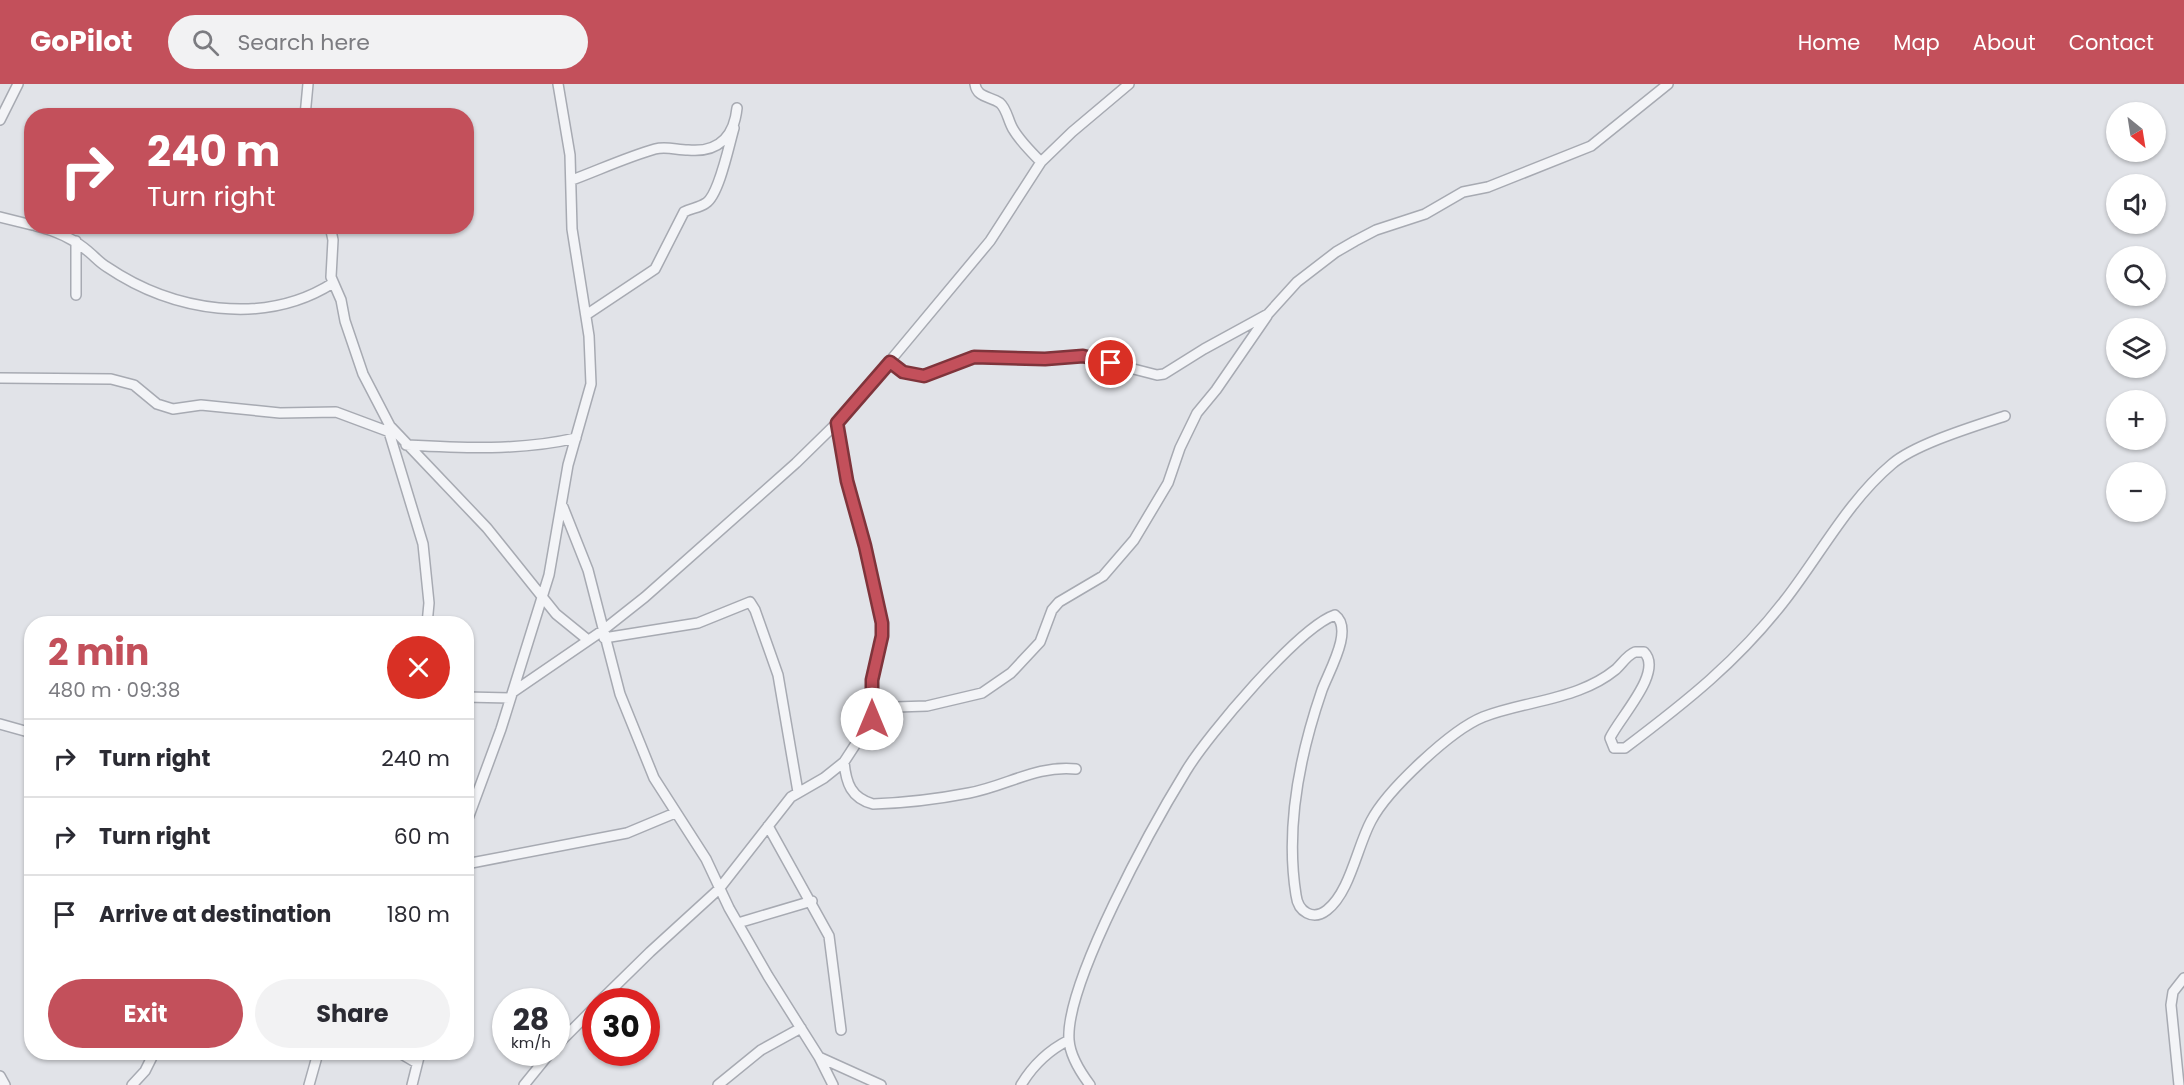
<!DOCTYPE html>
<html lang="en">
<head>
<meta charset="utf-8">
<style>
  :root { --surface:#fff; --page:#f2f2f3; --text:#2b2b33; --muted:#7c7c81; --line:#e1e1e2; --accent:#c3505b }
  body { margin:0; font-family:Poppins,sans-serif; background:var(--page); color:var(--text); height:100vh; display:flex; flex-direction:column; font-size:22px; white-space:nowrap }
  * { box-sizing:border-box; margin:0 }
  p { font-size:20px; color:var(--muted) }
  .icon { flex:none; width:33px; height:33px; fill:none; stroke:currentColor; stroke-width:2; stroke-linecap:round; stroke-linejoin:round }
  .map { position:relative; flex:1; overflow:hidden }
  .drawer { position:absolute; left:24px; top:532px; width:450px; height:444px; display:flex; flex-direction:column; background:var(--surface); border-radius:24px; box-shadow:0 2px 4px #0004 }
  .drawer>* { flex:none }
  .guide { position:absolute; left:24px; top:24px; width:450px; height:126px; border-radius:24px; box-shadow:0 2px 4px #0004; background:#c3505b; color:#fff; overflow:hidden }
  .needle { width:39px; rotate:150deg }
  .controls { position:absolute; left:2106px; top:18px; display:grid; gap:12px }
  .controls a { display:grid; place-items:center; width:60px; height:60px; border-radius:50%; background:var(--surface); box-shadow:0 2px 4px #0004; font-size:30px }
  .speed { position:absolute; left:492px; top:904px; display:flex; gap:12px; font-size:30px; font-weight:700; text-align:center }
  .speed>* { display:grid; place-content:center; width:78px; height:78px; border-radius:50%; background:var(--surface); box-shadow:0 2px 4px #0004; line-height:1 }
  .speed small { font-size:15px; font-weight:400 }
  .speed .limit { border:9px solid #d22; background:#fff; color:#111 }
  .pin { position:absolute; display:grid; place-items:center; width:51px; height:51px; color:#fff; margin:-26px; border:3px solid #fff; border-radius:50%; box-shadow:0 2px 6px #0007 }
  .me { position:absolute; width:66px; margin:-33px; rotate:0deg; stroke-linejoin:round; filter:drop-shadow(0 0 4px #0008) }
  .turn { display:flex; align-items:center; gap:21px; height:126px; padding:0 24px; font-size:27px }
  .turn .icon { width:78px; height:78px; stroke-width:2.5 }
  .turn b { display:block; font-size:42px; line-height:51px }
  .round { display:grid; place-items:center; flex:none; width:63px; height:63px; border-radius:32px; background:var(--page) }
  .summary { display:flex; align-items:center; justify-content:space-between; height:102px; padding:0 24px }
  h1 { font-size:36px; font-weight:700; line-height:45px; color:var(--accent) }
  .action { display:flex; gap:12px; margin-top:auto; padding:12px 24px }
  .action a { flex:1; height:69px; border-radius:36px; background:var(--accent); color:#fff; font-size:24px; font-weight:700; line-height:69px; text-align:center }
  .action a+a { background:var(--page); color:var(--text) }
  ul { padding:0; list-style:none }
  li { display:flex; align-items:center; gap:18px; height:78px; padding:0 24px; border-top:2px solid var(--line) }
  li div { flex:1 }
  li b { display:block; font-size:22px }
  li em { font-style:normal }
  header { display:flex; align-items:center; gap:36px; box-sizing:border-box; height:84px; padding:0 30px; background:var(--accent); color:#fff }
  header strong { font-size:28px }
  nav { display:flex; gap:33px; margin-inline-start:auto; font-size:21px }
  .search { width:420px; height:54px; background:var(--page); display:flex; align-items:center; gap:15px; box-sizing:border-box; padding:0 21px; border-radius:33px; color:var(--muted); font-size:22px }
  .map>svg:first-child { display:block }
</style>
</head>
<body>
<header>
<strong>GoPilot</strong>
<div class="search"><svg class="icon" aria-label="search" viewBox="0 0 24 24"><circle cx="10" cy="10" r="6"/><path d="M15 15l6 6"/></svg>Search here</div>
<nav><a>Home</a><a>Map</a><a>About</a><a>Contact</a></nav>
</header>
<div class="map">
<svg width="2184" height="1001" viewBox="0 0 2184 1001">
  <rect width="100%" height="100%" fill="#e1e3e8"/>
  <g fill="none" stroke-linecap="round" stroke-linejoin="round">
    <defs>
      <path id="minor" d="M 975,0 C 977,14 990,12 1000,19 C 1007,25 1008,37 1013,45 C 1020,57 1031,68 1041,78
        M 305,32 L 308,0
        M 0,36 L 18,0
        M 572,96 C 599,86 627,73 655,65 C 666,62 677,66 688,66 C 718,69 734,53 737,24
        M 0,133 L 32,141
        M 36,142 C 57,147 73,154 89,168 C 95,173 100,179 107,183 C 172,227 264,243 333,199
        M 330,142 L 333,156 L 331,193 L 341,216 L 345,237 L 363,290 L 390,342 L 487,444 L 556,530 L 588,556
        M 76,157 L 76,211
        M 586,231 L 655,185 L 684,128 C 691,124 699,124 706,119 C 719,111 729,61 734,44
        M 890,278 L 903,288 L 924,292 L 974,273 L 1045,275 L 1083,272 L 1157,291 L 1164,290 L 1204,265 L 1268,230 L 1297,198 L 1336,168 L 1355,157 L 1376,146 L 1425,130 L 1463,108 L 1488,103 L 1591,62 L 1668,0
        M 0,294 L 111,295 L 134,301 L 157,320 L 173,325 L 201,321 L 280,329 L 336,328 L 395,350
        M 389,348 L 423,460 L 429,519 L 427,540
        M 406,361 C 463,364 520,367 576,354
        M 563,423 L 588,486 L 620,610 L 654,694 L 706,775 L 729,824 L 768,892 L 819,973 L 833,1001
        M 604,554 L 698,539 L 750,518 L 755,526 L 778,591 L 798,708
        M 513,608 L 602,547 L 645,513 L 796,379 L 845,331 L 990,157 L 1041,78 L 1072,48 L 1129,0
        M 466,613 L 510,614
        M 872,635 L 884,627 L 896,623 L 927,622 L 982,609 L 1011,589 L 1040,558 L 1052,526 L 1059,518 L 1103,492 L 1134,456 L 1168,399 L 1180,364 L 1197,329 L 1216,306 L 1267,232
        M 0,640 L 32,649
        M 844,678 C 846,699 851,714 873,720 C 905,719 938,715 969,709 C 1007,702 1036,681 1076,685
        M 466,740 L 501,645 L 549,491 L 568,381 L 591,300 L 589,252 L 572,145 L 570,71 L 558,0
        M 768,742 L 829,852 L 841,946
        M 466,780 L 627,749 L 675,729
        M 738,839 L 812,817
        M 599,918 L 650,868 L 719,805 L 791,713 L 824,694 L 844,678 L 872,635 L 872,596 L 882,552 L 882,539 L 865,462 L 847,397 L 837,339
        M 556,962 L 596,922
        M 400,969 L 417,979
        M 819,973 L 881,1001
        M 0,992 L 5,1001
        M 132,1001 L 145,987 L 154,969
        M 309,1001 L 318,969
        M 412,1001 L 420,969
        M 524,1001 L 550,969
        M 718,1001 L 761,966 L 801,944
        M 1021,1001 C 1033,981 1049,966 1069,956
        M 1090,1001 C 1081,989 1070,971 1069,956 C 1065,899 1154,739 1186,687 C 1207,652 1299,543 1335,531 C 1354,545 1329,587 1322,606 C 1300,670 1285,742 1296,811 C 1298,828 1313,837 1327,826 C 1350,808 1357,763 1371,737 C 1387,706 1451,646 1483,633 C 1514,621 1548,618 1579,606 C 1592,601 1604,595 1615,586 C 1621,581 1627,571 1635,568 C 1636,568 1642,568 1644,568 C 1664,588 1619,634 1610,654 L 1614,664 L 1625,664 C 1686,618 1738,577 1785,516 C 1820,471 1848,417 1892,380 C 1915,360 1975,342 2005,332
        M 2179,1001 L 2171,921 L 2173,908 L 2184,894"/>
    </defs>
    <!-- minor casing -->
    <use href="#minor" stroke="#a7aab2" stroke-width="12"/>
    <!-- minor -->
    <use href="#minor" stroke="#f3f4f7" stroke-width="9"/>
  </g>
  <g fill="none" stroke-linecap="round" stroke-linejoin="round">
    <defs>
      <path id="route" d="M 872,635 L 872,596 L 882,552 L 882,539 L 865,462 L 847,397 L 837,339 L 890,278 L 903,288 L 924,292 L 974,273 L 1045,275 L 1083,272 L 1111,279"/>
    </defs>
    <!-- route casing -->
    <use href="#route" stroke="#7f343b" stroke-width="15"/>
    <!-- route -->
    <use href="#route" stroke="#c3505b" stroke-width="10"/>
  </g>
</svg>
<div class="controls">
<a><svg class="needle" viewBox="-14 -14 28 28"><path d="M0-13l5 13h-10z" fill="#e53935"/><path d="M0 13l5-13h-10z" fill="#7c7c81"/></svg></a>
<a><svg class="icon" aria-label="sound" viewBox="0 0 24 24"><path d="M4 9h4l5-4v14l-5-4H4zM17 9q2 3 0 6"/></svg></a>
<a><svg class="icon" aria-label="search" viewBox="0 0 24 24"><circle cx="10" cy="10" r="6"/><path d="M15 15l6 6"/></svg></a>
<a><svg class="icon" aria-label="layers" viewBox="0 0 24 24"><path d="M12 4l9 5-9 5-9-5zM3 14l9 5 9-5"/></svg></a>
<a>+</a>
<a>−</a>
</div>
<div class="speed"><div>28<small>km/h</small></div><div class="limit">30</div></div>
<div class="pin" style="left:1111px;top:279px;background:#d93025"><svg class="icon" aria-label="arrive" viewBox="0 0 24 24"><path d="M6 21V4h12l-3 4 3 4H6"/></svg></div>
<svg class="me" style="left:872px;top:635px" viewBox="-20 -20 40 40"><circle r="19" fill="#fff"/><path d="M0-13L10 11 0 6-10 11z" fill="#c3505b"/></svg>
<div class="guide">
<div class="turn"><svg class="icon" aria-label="right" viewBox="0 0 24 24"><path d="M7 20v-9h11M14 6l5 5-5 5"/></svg><div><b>240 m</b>Turn right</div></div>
</div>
<section class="drawer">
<div class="summary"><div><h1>2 min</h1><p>480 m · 09:38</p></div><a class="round" style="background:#d93025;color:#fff"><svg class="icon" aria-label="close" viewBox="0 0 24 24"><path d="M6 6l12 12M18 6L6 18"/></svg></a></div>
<ul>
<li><svg class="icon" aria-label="right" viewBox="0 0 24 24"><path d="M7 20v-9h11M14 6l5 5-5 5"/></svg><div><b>Turn right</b></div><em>240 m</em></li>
<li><svg class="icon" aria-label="right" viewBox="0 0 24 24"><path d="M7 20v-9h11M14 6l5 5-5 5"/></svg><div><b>Turn right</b></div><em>60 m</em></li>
<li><svg class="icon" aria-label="arrive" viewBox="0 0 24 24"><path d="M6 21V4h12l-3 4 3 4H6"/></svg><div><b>Arrive at destination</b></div><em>180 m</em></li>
</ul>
<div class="action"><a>Exit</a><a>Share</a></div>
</section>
</div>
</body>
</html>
